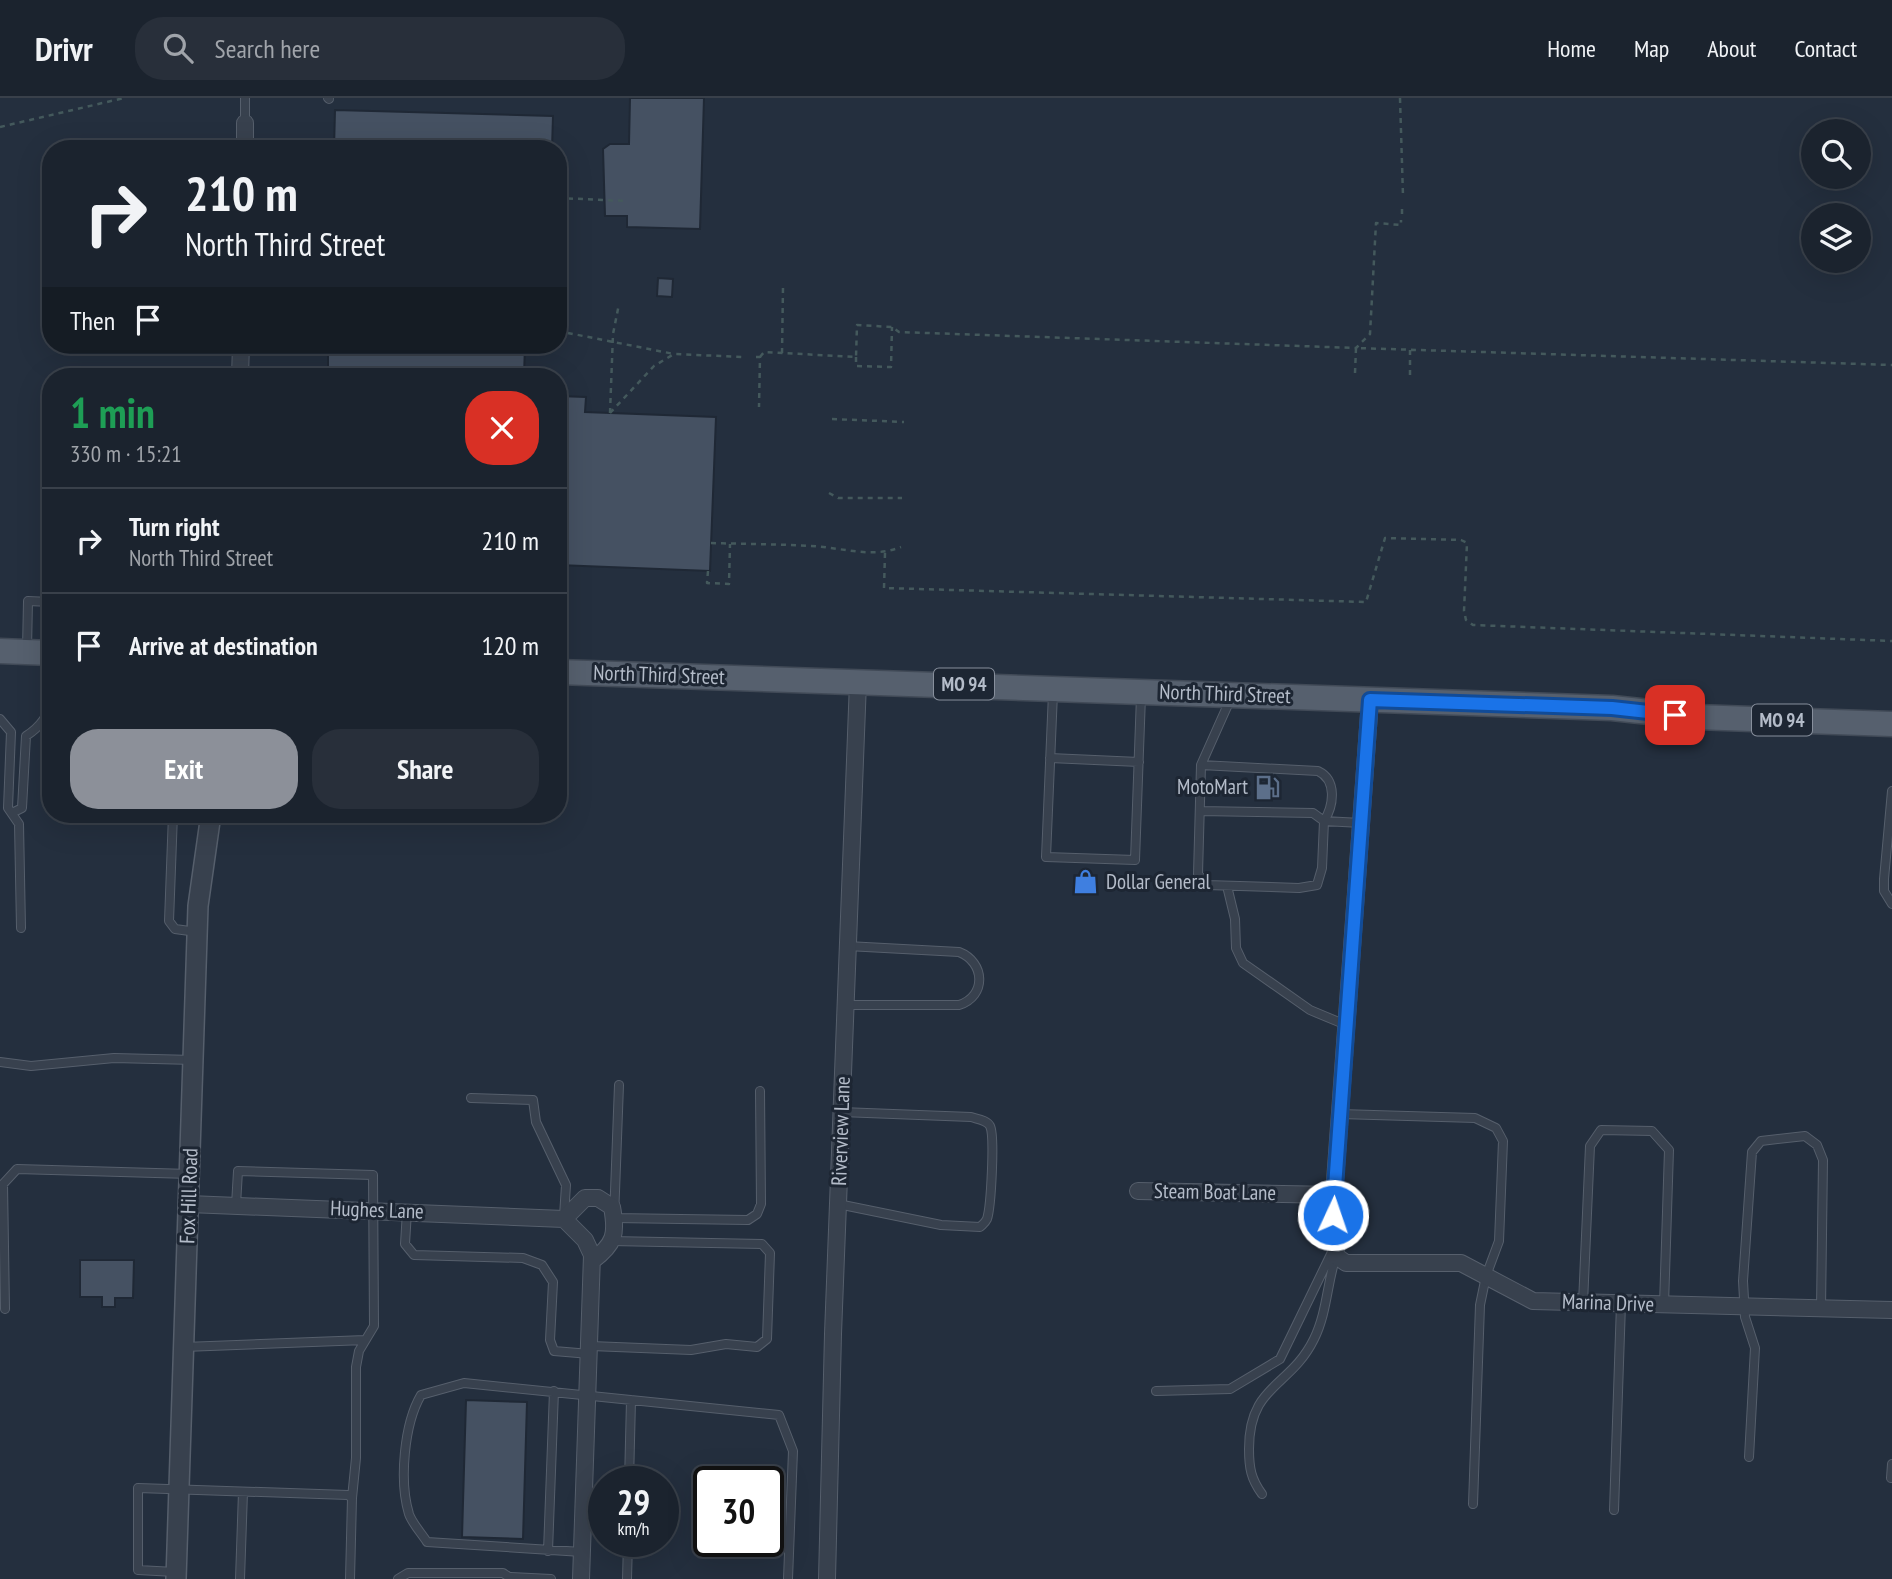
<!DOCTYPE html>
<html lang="en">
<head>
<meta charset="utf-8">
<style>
  :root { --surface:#1b232e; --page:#282f3a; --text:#f1f3f6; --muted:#a0a4aa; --line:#39404a; --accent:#8c9099 }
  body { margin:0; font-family:"PT Sans Narrow",sans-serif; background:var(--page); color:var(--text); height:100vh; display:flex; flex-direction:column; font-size:26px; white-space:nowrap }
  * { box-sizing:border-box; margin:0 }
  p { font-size:23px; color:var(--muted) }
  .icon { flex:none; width:38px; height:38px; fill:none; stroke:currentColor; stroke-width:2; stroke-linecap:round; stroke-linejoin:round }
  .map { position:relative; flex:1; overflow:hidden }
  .panel { position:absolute; left:42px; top:270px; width:525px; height:455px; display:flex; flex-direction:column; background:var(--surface); border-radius:28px; box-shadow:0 7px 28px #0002,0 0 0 2px var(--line) }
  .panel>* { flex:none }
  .hud { position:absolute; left:42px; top:42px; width:525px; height:214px; border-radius:28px; box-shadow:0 7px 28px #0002,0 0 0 2px var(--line); background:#1b232e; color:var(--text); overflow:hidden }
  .fabs { position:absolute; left:1801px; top:21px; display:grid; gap:14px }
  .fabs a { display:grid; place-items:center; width:70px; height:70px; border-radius:50%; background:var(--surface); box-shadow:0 7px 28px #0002,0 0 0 2px var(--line); font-size:35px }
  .speed { position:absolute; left:588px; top:1368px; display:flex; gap:14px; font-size:35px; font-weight:700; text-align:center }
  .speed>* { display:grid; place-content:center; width:91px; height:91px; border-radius:50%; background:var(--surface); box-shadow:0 7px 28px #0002,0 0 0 2px var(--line); line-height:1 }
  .speed small { font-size:18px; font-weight:400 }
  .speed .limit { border:4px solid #111; border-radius:10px; background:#fff; color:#111 }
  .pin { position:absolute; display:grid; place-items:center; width:60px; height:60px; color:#fff; margin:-30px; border-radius:14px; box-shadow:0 4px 10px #0006 }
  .me { position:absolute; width:77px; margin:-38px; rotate:3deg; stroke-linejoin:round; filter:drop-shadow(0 0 5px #0008) }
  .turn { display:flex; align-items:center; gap:24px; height:147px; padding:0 28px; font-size:32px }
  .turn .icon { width:91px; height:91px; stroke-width:2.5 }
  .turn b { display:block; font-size:49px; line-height:60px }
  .then { display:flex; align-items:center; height:66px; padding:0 28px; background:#0003; gap:14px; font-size:26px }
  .round { display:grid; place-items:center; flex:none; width:74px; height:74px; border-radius:28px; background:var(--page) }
  .summary { display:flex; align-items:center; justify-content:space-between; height:119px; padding:0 28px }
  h1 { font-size:42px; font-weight:800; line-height:52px; color:#1e9e55 }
  .primary-button { display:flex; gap:14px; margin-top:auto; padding:14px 28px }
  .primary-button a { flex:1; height:80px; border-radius:28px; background:var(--accent); color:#fff; font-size:28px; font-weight:800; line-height:80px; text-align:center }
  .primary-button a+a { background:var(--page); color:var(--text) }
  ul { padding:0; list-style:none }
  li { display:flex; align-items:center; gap:21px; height:105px; padding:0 28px; border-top:2px solid var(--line) }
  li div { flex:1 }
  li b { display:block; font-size:26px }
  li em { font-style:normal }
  header { display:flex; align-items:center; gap:42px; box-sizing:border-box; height:98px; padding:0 35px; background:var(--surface); border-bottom:2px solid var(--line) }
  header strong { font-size:33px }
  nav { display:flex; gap:38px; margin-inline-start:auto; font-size:24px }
  .search { width:490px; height:63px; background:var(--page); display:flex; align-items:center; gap:18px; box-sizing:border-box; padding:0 24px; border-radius:28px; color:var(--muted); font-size:26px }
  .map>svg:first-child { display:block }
</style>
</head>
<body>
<header>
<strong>Drivr</strong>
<div class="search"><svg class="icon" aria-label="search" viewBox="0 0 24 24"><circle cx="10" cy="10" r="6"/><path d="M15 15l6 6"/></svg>Search here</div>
<nav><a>Home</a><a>Map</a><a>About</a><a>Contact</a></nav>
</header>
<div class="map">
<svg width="1892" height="1481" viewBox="0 0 1892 1481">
  <rect width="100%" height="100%" fill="#242f3e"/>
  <!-- building -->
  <path fill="#455162" stroke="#1f2835" stroke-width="2" d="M 630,0 L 704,0 L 700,131 L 627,129 L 627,118 L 605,118 L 603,51 L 610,46 L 629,46 Z
    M 335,12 L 553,18 L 552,51 L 334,51 Z
    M 658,180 L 673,181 L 672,199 L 657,198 Z
    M 328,247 L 525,247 L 524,278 L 328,278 Z
    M 558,298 L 586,299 L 585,314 L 716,319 L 710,473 L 558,467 Z
    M 80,1162 L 134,1162 L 133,1200 L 115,1200 L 115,1209 L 102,1209 L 102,1199 L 80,1199 Z
    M 466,1302 L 527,1304 L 523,1441 L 462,1439 Z"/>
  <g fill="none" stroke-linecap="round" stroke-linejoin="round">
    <defs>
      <path id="service" d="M 245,0 L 245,25
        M 328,0 L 329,1
        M 27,551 L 28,503 L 51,504
        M 1053,595 L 1046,759 L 1135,762 L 1141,598
        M 1230,602 L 1201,667 L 1198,776 L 1207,787 L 1299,790 L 1317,787 L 1322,770 L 1324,723 L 1361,725
        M 0,621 L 11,634 L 8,710 L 19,726 L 21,830
        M 1050,660 L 1139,664
        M 1892,693 L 1884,781 L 1884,793 L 1892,806
        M 1200,713 L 1313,715 L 1324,723 C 1334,707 1337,682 1318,673 L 1201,667
        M 14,714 L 22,710 L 26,638 C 40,629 49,618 51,602
        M 173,716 L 169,823 L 175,831 L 197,834
        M 1227,788 L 1235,821 L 1236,850 L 1243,865 L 1310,912 L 1346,927
        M 845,907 L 959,907 C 987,898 985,864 959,854 L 847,848
        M 0,964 L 31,968 L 114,960 L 194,962
        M 619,987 L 614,1120 L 748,1122 L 757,1116 L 761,1106 L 760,993
        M 471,1000 L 533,1002 L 536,1024 L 566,1087 L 564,1118
        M 1340,1016 L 1475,1020 L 1496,1030 L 1503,1043 L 1499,1143 L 1486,1178 L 1480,1207 L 1473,1406
        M 838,1106 L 941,1127 L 980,1129 C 983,1126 985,1125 987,1121 C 991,1109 995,1038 990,1028 C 987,1022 977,1021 971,1019 L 841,1014
        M 236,1107 L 238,1073 L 373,1077 L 374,1228 L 359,1253 L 356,1269 L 356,1360 L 352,1400
        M 407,1113 L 405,1146 L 414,1157 L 523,1160 L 542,1167 L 553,1184 L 550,1242 L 554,1253 L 590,1256
        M 1583,1205 L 1590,1048 L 1601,1032 L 1652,1033 L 1669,1052 L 1664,1207
        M 5,1211 L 3,1086 L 17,1071 L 190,1076
        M 591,1248 L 691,1252 L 726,1246 L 757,1249 L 767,1241 L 770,1155 L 762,1146 L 611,1143
        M 184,1249 L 365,1242
        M 1156,1293 L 1230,1291 L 1280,1261 L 1333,1152
        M 1749,1359 L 1755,1250 L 1745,1219 L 1743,1183 L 1752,1054 L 1761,1043 L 1805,1038 L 1817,1047 L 1823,1062 L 1821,1211
        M 1891,1380 L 1892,1366
        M 629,1384 L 631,1302
        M 1262,1396 C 1251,1381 1249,1370 1249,1351 C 1249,1286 1290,1290 1314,1241 C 1327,1215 1327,1185 1336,1158
        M 1614,1412 L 1621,1206
        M 548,1453 L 554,1293
        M 582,1454 L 427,1444 C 422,1436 412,1425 409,1416 C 399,1383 404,1326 421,1297 L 464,1285 L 779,1317 L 793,1353 L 788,1481
        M 175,1474 L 138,1472 L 138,1390 L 348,1397 L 352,1400 L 350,1481
        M 511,1479 L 551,1481
        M 240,1481 L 243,1394
        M 398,1481 L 408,1475 L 503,1475 L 512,1481
        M 627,1481 L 628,1444"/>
      <path id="minor" d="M 245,25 L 245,51
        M 240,278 L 241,247
        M 1370,602 L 1334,1097 L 1336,1158 L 1346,1165 L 1461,1165 L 1533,1203 L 1892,1212
        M 1138,1093 L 1334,1097
        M 189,1106 L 564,1121 L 585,1142 L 592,1157 L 581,1481
        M 564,1121 L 585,1100 L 598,1100 L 612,1109 C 617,1136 615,1146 592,1163
        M 827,1481 L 833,1236 L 858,584"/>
      <path id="tertiary" d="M 176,1481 L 198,808 L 211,716"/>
      <path id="primary" d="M 0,553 L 51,555
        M 558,574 L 1612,610 L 1696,619 L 1892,626"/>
    </defs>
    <!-- service casing -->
    <use href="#service" stroke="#565f6c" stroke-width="10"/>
    <!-- minor casing -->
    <use href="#minor" stroke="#565f6c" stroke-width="18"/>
    <!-- tertiary casing -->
    <use href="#tertiary" stroke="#565f6c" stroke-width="22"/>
    <!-- primary casing -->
    <use href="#primary" stroke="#414a57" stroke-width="27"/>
    <!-- path -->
    <path stroke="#44595c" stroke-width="2.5" stroke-dasharray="5 5" stroke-linecap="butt" d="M 1400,0 L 1403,98
      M 0,29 L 124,0
      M 558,100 L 627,103
      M 1402,116 L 1402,108
      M 558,188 L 565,188
      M 558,233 L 674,256
      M 782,255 L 783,189
      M 756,259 L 760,259 L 759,309
      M 760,259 L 764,254 L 856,259 L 857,227 L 892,229 L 899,234 L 1356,250 L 1370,236 L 1376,125 L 1401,127 L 1401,122
      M 856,259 L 856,268 L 891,269 L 892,229
      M 1355,275 L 1356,250 L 1892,267
      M 1410,277 L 1410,251
      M 610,315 L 654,268 L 674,256 L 744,259
      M 610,315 L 613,236 L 619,206
      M 832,321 L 904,324
      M 829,395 L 838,400 L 902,400
      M 711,445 C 744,446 777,446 810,448 C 841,449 871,461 901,449
      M 885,455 L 884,490 L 1366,504 L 1385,440 L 1461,442 L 1467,445 L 1464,513 L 1466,522 L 1473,527 L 1892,543
      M 708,473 L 707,485 L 729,486 L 730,446"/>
    <!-- service -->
    <use href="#service" stroke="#38414e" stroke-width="8"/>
    <!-- minor -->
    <use href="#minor" stroke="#38414e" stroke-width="16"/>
    <!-- tertiary -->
    <use href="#tertiary" stroke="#38414e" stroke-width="19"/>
    <!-- primary -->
    <use href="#primary" stroke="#56606e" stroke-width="24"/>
  </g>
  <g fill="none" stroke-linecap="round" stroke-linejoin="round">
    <defs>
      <path id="route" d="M 1333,1117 L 1370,602 L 1612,610 L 1675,617"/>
    </defs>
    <!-- route casing -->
    <use href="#route" stroke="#114b97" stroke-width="18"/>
    <!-- route -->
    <use href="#route" stroke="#1a73e8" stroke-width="12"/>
  </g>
  <!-- icons -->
  <defs>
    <symbol id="fuel-bare" viewBox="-9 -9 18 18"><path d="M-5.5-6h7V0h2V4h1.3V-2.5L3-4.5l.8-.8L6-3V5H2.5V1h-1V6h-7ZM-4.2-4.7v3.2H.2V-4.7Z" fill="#5c6f8a" stroke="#1d2633" stroke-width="2.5" paint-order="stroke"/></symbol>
    <symbol id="shop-bare" viewBox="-9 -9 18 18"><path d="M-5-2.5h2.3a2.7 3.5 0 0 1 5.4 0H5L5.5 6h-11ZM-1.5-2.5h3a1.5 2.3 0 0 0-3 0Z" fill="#3f7fe0" stroke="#1d2633" stroke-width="2.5" paint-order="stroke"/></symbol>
  </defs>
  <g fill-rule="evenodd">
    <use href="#fuel-bare" x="1250" y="672" width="35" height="35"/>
    <use href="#shop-bare" x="1068" y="766" width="35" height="35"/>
  </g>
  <g text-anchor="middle" stroke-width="6" stroke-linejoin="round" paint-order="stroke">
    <!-- shield labels -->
    <g fill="#1d2633" stroke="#878f9c" stroke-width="2">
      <rect x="934" y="570.5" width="60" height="31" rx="5"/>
      <rect x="1752" y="606.5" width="60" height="31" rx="5"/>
    </g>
    <g font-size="19" font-weight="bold" fill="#b4bcc9">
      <text x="964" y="593">MO 94</text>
      <text x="1782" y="629">MO 94</text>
    </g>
    <!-- street labels -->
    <g font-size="21" fill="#b4bcc9" stroke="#1d2633">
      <text transform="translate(659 577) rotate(2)" y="7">North Third Street</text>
      <text transform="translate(1225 596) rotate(2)" y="7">North Third Street</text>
      <text transform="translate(841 1033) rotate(-88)" y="7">Riverview Lane</text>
      <text transform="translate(1215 1094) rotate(1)" y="7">Steam Boat Lane</text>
      <text transform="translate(189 1098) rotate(-88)" y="7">Fox Hill Road</text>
      <text transform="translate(377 1112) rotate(2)" y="7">Hughes Lane</text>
      <text transform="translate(1608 1205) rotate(2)" y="7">Marina Drive</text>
    </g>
    <!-- poi labels -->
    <g font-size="21" fill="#b4bcc9" stroke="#1d2633" text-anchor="end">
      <text x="1248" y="696">MotoMart</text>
      <text x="1106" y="791" text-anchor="start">Dollar General</text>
    </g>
  </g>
</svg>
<div class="fabs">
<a><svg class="icon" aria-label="search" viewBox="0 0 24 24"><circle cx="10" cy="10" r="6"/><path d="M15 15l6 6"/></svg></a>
<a><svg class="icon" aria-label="layers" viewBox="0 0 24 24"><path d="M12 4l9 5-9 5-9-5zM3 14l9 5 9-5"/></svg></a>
</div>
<div class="speed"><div>29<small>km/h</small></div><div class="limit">30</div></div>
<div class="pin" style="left:1675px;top:617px;background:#d93025"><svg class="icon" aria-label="arrive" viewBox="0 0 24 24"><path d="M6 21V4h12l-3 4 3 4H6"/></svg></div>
<svg class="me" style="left:1333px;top:1117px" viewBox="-20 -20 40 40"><circle r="17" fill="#1a73e8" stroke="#fff" stroke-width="3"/><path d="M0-11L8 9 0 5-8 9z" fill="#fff"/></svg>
<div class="hud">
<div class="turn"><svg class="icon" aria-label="right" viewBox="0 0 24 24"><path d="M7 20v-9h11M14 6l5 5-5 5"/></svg><div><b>210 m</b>North Third Street</div></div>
<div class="then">Then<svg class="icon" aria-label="arrive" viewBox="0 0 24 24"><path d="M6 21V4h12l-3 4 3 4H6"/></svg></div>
</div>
<section class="panel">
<div class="summary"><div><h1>1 min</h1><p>330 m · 15:21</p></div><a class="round" style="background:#d93025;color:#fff"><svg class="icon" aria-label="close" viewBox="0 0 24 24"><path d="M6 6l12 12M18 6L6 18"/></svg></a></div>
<ul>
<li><svg class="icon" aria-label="right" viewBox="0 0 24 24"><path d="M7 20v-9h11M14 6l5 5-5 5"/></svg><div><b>Turn right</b><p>North Third Street</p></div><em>210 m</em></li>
<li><svg class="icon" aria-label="arrive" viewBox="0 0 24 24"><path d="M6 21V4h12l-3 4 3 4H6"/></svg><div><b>Arrive at destination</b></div><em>120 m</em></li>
</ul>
<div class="primary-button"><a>Exit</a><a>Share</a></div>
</section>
</div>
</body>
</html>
